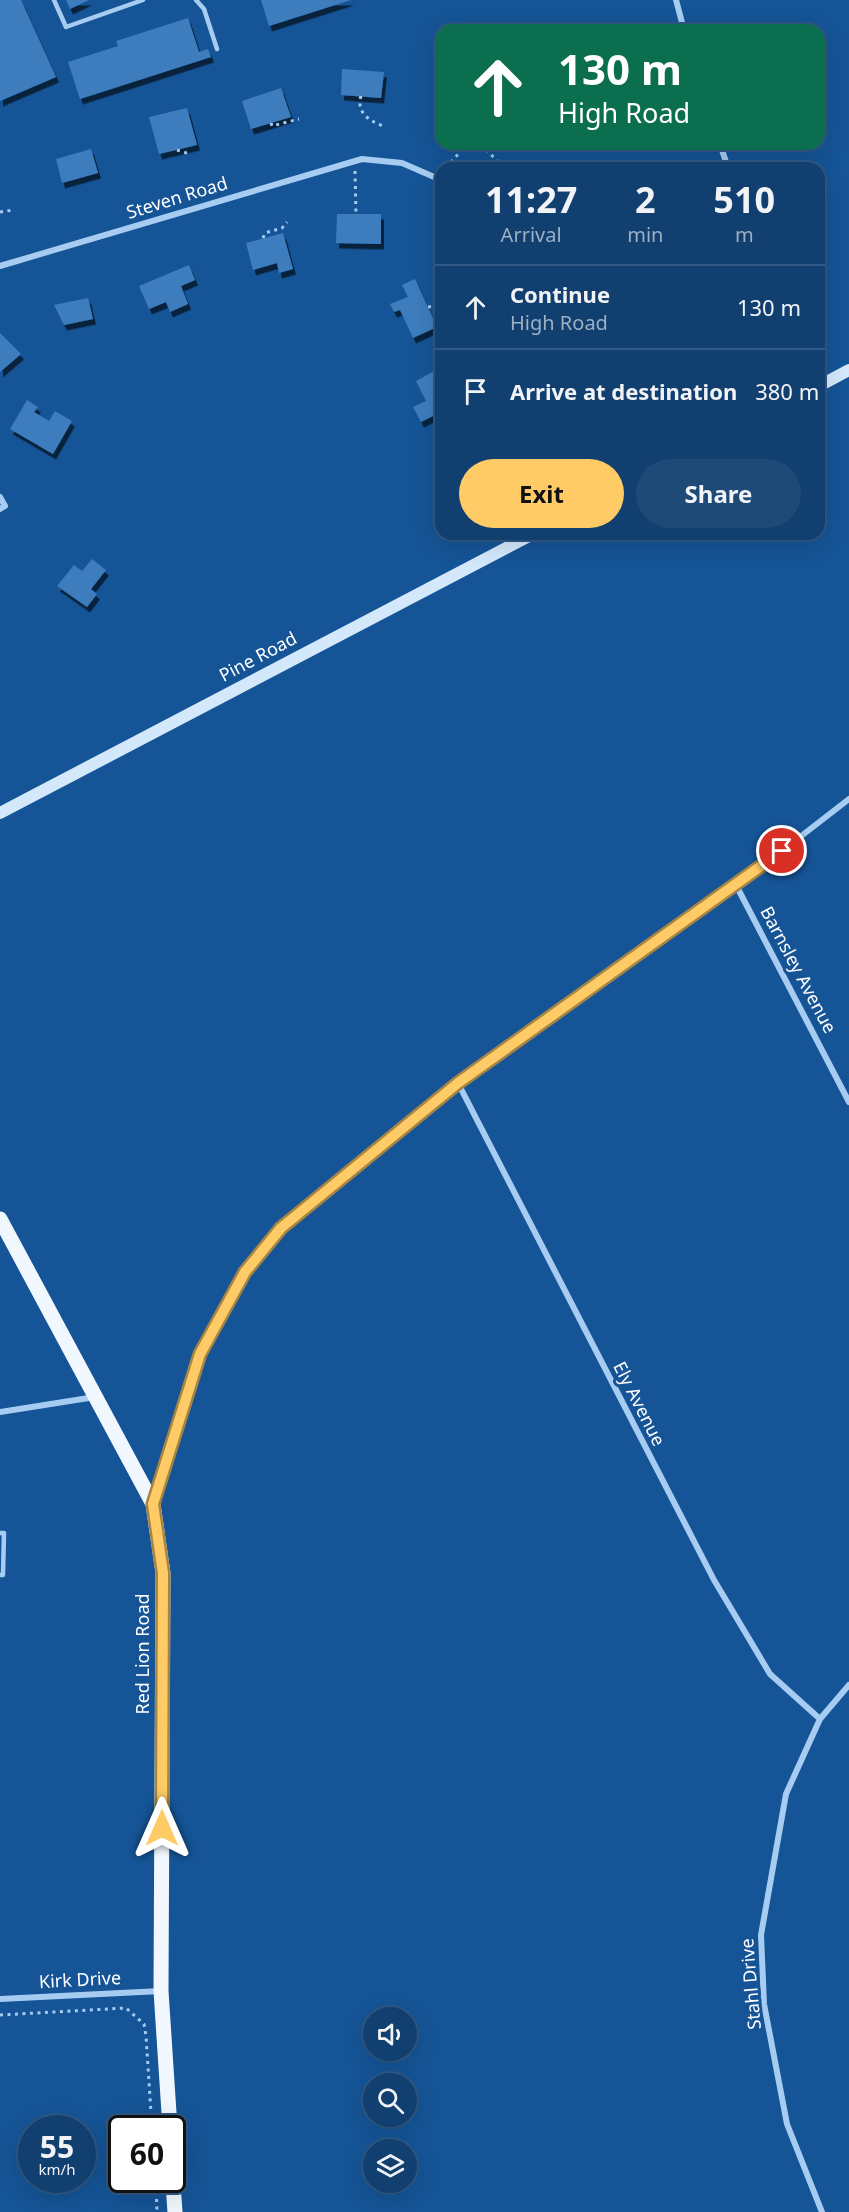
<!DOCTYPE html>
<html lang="en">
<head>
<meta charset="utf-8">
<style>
  :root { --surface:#103f70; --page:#1e4a78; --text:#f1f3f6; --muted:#9cafc3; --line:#305883; --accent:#ffcb67 }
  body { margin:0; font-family:"Noto Sans",sans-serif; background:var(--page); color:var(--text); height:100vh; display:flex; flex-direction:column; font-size:22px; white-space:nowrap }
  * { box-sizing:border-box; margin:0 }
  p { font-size:20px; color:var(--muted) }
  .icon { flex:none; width:33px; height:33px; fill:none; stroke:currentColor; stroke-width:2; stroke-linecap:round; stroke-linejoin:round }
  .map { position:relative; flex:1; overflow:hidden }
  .panel { position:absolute; left:435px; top:162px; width:390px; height:378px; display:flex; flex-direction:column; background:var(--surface); border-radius:18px; box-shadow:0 6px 24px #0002,0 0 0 2px var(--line) }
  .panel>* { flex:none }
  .hud { position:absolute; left:435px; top:24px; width:390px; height:126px; border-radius:18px; box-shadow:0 6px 24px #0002,0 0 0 2px var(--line); background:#0b6e4f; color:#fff; overflow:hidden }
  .tools { position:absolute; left:363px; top:2007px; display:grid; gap:12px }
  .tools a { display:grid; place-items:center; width:54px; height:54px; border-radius:50%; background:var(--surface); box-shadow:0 6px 24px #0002,0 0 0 2px var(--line); font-size:30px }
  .speed { position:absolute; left:18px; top:2115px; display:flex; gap:12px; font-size:30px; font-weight:700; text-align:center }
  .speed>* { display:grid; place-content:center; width:78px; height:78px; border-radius:50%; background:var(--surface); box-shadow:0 6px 24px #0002,0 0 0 2px var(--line); line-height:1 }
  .speed small { font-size:15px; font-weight:400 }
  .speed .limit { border:3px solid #111; border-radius:9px; background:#fff; color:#111 }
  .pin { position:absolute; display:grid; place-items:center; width:51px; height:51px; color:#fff; margin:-26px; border:3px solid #fff; border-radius:50%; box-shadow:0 2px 6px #0007 }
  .me { position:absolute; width:66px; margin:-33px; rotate:0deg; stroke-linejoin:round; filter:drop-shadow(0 0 4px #0008) }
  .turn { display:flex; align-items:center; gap:21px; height:126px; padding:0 24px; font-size:27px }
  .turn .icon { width:78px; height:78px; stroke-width:2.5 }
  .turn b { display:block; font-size:42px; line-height:51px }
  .eta { display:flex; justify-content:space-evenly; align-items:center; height:102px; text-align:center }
  .eta b { font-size:36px; font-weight:700; line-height:42px }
  .button { display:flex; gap:12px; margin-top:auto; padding:12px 24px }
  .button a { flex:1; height:69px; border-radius:36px; background:var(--accent); color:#111; font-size:24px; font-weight:700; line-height:69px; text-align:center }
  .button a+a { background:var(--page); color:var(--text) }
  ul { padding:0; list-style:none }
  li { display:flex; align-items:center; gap:18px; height:84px; padding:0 24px; border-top:2px solid var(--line) }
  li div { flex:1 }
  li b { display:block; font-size:22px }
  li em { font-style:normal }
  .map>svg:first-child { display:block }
</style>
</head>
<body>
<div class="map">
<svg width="849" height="2212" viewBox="0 0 849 2212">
  <defs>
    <filter id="shadow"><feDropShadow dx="3" dy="5.5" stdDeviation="0" flood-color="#0009"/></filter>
  </defs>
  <rect width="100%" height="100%" fill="#155496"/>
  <!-- building -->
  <path fill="#3d7dbe" filter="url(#shadow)" d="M 0,0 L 21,0 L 56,77 L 0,101 Z
    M 66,0 L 89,0 L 70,9 Z
    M 261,0 L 351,0 L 269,26 Z
    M 188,18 L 199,52 L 208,49 L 211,57 L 80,99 L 68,62 L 118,46 L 116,41 Z
    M 342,69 L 384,72 L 381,98 L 341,95 Z
    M 281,88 L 291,117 L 251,129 L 242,101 Z
    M 187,108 L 197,145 L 159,154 L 149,117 Z
    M 91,149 L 98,173 L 62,183 L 56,159 Z
    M 337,214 L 381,214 L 381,244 L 336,243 Z
    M 283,233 L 293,269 L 279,273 L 277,263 L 253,270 L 246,243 Z
    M 189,265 L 195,280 L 181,286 L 188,304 L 170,312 L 166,302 L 149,309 L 139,286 Z
    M 415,279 L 437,327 L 413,338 L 400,310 L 394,312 L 390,304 L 408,297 L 402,285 Z
    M 88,298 L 93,319 L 64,325 L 54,305 Z
    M 0,333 L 21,354 L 0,372 Z
    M 438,369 L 441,376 L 441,412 L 421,422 L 413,407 L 426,401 L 416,381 Z
    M 27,400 L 38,407 L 34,412 L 49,421 L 55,411 L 72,421 L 53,454 L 10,429 Z
    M 92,559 L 106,570 L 91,589 L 97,594 L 87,607 L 57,586 L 74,565 L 82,571 Z"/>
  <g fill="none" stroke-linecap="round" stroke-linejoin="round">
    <!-- path -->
    <path stroke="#a6ccf2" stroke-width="3" stroke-dasharray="3 4.5" stroke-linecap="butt" d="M 361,96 C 356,112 369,121 383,126
      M 271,123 L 272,126 L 299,119
      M 481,144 L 500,164
      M 177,150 L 190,154
      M 446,168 L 467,144
      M 355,171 L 356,214
      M 0,212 L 13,210
      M 263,238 L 265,233 L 282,228 L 287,222
      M 428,307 L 441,305
      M 0,2015 L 126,2008 L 144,2024 L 146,2036 L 152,2128
      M 156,2184 L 157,2212"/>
    <!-- lane -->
    <path stroke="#a6ccf2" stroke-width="4.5" d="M 54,0 L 66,27 L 143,0
      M 196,0 L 204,9 L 217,49
      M 0,1533 L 4,1533 L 3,1575 L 0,1575"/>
    <!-- street -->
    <path stroke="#a6ccf2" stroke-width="6" d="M 676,0 L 684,30
      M 720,144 L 728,168
      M 0,266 L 362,159 L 402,163 L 441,180
      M 0,497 L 5,506 L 0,509
      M 736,885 L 849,1102
      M 458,1083 L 714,1580 L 770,1674 L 820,1719
      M 0,1412 L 95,1397
      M 154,1501 L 200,1354 L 245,1272 L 281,1228 L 458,1083 L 765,864 L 849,799
      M 0,1999 L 161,1991
      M 822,2212 L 787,2124 L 764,2004 L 761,1935 L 786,1794 L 820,1719 L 849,1685"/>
    <!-- secondary -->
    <path stroke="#d4e8fc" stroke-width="12" d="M 819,386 L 849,370
      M 0,813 L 533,534"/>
    <!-- primary -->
    <path stroke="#f1f7ff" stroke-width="15" d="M 0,1219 L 153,1504 L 163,1573 L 161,1991 L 170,2128
      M 172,2170 L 175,2212"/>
  </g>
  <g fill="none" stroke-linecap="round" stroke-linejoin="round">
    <defs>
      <path id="route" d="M 162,1828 L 163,1573 L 153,1504 L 200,1354 L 245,1272 L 281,1228 L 458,1083 L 782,851"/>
    </defs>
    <!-- route casing -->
    <use href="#route" stroke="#a68443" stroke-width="15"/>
    <!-- route -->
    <use href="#route" stroke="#ffcb67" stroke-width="10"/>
  </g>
  <g text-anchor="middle" stroke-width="6" stroke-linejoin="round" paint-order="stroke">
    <!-- street labels -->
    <g font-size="18" fill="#fff" stroke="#155496">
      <text transform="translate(177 198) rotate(-17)" y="6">Steven Road</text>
      <text transform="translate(258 657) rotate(-28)" y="6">Pine Road</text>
      <text transform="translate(798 970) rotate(62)" y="6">Barnsley Avenue</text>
      <text transform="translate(639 1404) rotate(63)" y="6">Ely Avenue</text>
      <text transform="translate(143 1654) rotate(-90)" y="6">Red Lion Road</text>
      <text transform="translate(80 1980) rotate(-3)" y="6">Kirk Drive</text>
      <text transform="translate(751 1984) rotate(-95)" y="6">Stahl Drive</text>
    </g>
  </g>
</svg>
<div class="tools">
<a><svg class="icon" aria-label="sound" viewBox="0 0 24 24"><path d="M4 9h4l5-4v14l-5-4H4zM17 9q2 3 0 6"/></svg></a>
<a><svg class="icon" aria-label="search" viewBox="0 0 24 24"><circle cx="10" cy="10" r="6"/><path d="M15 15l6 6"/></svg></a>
<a><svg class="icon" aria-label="layers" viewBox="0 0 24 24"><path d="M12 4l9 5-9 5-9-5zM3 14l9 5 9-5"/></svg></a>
</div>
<div class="speed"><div>55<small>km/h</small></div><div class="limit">60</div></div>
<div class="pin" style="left:782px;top:851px;background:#d93025"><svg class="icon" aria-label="arrive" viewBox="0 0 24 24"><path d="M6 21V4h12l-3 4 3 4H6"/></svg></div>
<svg class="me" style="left:162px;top:1828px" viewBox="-20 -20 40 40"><path d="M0-17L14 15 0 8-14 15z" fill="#ffcb67" stroke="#fff" stroke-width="4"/></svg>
<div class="hud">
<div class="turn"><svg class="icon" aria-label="ahead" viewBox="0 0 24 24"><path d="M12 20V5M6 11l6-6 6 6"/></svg><div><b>130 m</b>High Road</div></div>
</div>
<section class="panel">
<div class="eta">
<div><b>11:27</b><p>Arrival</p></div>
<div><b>2</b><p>min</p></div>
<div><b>510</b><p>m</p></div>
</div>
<ul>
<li><svg class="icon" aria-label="ahead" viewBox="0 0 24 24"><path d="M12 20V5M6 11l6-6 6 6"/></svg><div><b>Continue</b><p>High Road</p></div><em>130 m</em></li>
<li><svg class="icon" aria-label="arrive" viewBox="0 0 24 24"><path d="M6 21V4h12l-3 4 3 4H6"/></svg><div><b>Arrive at destination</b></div><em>380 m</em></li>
</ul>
<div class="button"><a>Exit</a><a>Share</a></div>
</section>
</div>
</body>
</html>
